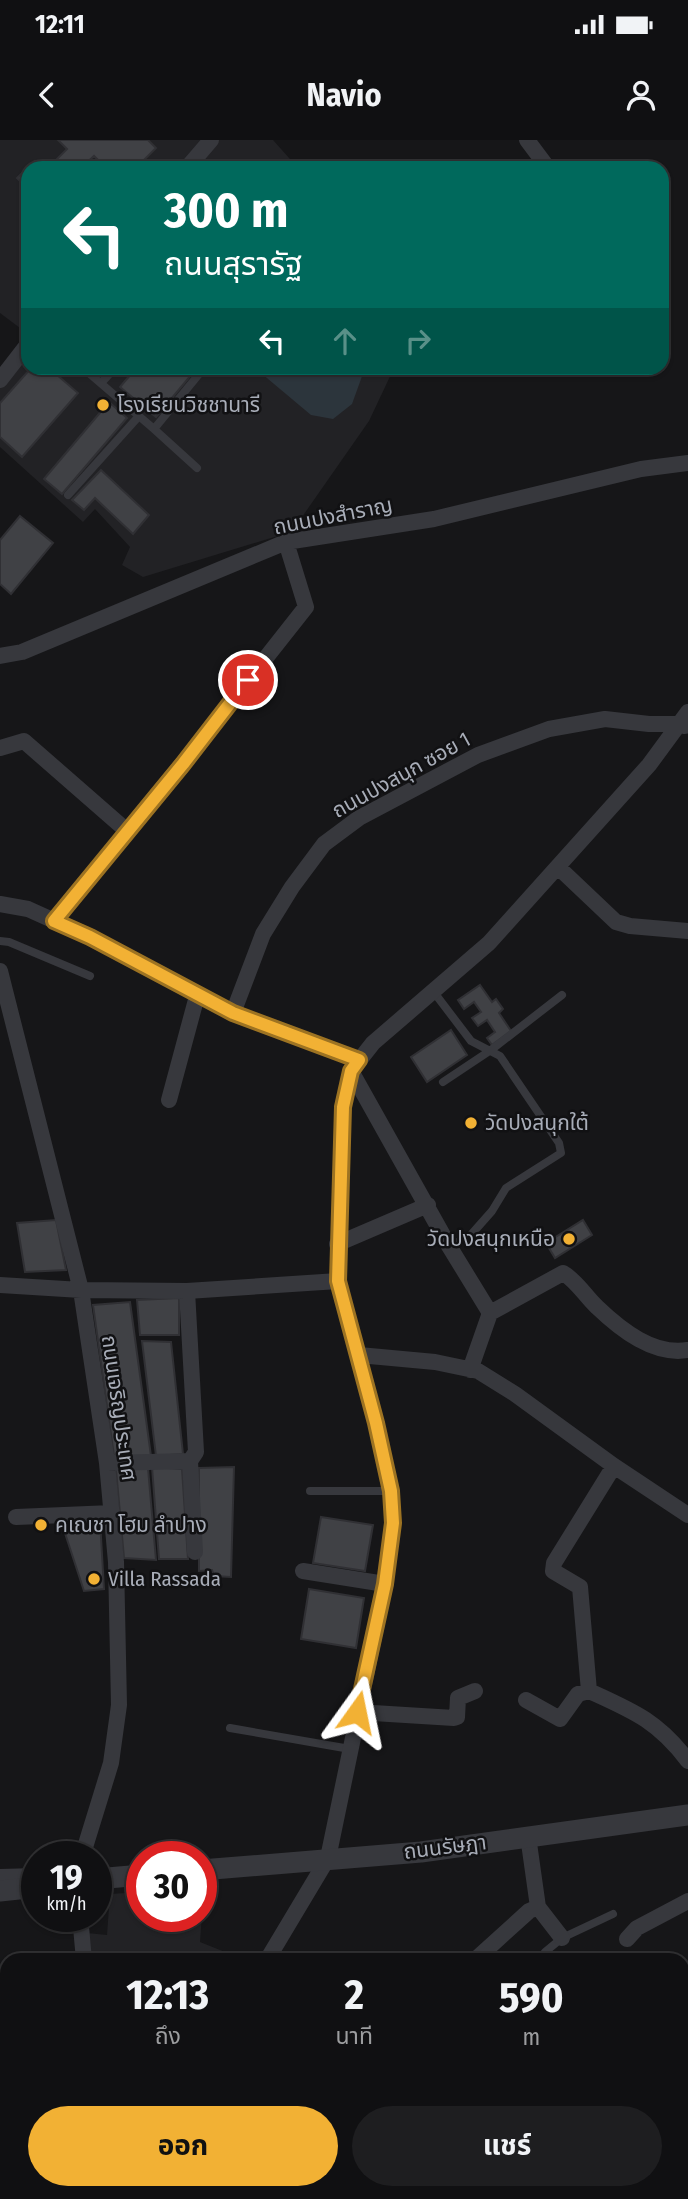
<!DOCTYPE html>
<html lang="th">
<head>
<meta charset="utf-8">
<style>
  :root { --surface:#101012; --page:#1e1e20; --text:#f1f3f6; --muted:#9c9d9f; --line:#303032; --accent:#f2b134 }
  body { margin:0; font-family:"Fira Sans Condensed","Noto Sans Thai",sans-serif; background:var(--page); color:var(--text); height:100vh; display:flex; flex-direction:column; font-size:26px; white-space:nowrap }
  * { box-sizing:border-box; margin:0 }
  p { font-size:23px; color:var(--muted) }
  .icon { flex:none; width:38px; height:38px; fill:none; stroke:currentColor; stroke-width:2; stroke-linecap:round; stroke-linejoin:round }
  .map { position:relative; flex:1; overflow:hidden }
  .side { position:absolute; left:0px; top:1813px; width:690px; height:247px; display:flex; flex-direction:column; background:var(--surface); border-radius:21px 21px 0 0; box-shadow:0 2px 5px #0004,0 0 0 2px var(--line) }
  .side>* { flex:none }
  .guide { position:absolute; left:21px; top:21px; width:648px; height:214px; border-radius:21px; box-shadow:0 2px 5px #0004,0 0 0 2px var(--line); background:#00695c; color:#fff; overflow:hidden }
  .speed { position:absolute; left:21px; top:1701px; display:flex; gap:14px; font-size:35px; font-weight:700; text-align:center }
  .speed>* { display:grid; place-content:center; width:91px; height:91px; border-radius:50%; background:var(--surface); box-shadow:0 2px 5px #0004,0 0 0 2px var(--line); line-height:1 }
  .speed small { font-size:18px; font-weight:400 }
  .speed .limit { border:10px solid #d22; background:#fff; color:#111 }
  .pin { position:absolute; display:grid; place-items:center; width:60px; height:60px; color:#fff; margin:-30px; border:4px solid #fff; border-radius:50%; box-shadow:0 2px 7px #0007 }
  .me { position:absolute; width:77px; margin:-38px; rotate:12deg; stroke-linejoin:round; filter:drop-shadow(0 0 5px #0008) }
  .turn { display:flex; align-items:center; gap:24px; height:147px; padding:0 28px; font-size:32px }
  .turn .icon { width:91px; height:91px; stroke-width:2.5 }
  .turn b { display:block; font-size:49px; line-height:60px }
  .lanes { display:flex; align-items:center; height:66px; padding:0 28px; background:#0003; justify-content:center; gap:35px; direction:ltr }
  .lanes .off { opacity:.35 }
  .eta { display:flex; justify-content:space-evenly; align-items:center; height:119px; text-align:center }
  .eta b { font-size:42px; font-weight:700; line-height:49px }
  .primary-button { display:flex; gap:14px; margin-top:auto; padding:14px 28px }
  .primary-button a { flex:1; height:80px; border-radius:42px; background:var(--accent); color:#111; font-size:28px; font-weight:700; line-height:80px; text-align:center }
  .primary-button a+a { background:var(--page); color:var(--text) }
  .status { display:flex; justify-content:space-between; align-items:center; height:49px; padding:0 35px; background:var(--surface); direction:ltr }
  .status svg { height:19px; fill:currentColor }
  header { display:flex; justify-content:space-between; align-items:center; height:91px; padding:0 28px; background:var(--surface); font-size:32px; font-weight:700 }
  .map>svg:first-child { display:block }
</style>
</head>
<body>
<div class="status"><b>12:11</b><svg viewBox="0 0 49 12"><path d="M0 12V9h3v3zM5 12V6h3v6zM10 12V3h3v9zM15 12V0h3v12zM26 1h20v11H26zM47 4h2v5h-2z"/></svg></div>
<header><svg class="icon" aria-label="back" viewBox="0 0 24 24"><path d="M15 5l-7 7 7 7"/></svg>Navio<svg class="icon" aria-label="person" viewBox="0 0 24 24"><circle cx="12" cy="8" r="4"/><path d="M4 21q1-7 8-7t8 7"/></svg></header>
<div class="map">
<svg width="688" height="2059" viewBox="0 0 688 2059">
  <rect width="100%" height="100%" fill="#161618"/>
  <!-- built -->
  <path fill="#222225" d="M 0,0 L 273,0 L 298,28 L 28,28 L 28,194 L 0,173 Z
    M 28,204 L 28,228 L 394,228 L 369,281 L 295,387 L 284,394 L 143,437 L 122,425 L 130,407 L 95,369 L 83,382 L 0,307 L 0,240 Z
    M 142,1752 L 142,1776 L 201,1776 L 202,1774 L 200,1802 L 245,1820 L 90,1820 L 87,1793 L 107,1795 L 110,1754 Z"/>
  <!-- water -->
  <path fill="#2c353c" d="M 255,228 L 365,228 L 352,264 L 333,279 L 311,275 Z"/>
  <!-- building -->
  <path fill="#404145" stroke="#303034" stroke-width="2" d="M 58,0 L 148,0 L 156,8 L 136,28 L 106,28 L 94,16 L 81,28 L 48,28 L 67,9 Z
    M 35,21 L 42,28 L 28,28 L 28,49 L 17,38 Z
    M 31,228 L 49,228 L 78,253 L 22,317 L 0,297 L 0,263 Z
    M 136,228 L 197,228 L 156,277 L 120,247 Z
    M 109,262 L 127,278 L 62,354 L 44,339 Z
    M 101,330 L 149,375 L 133,394 L 95,358 L 84,370 L 72,360 Z
    M 20,376 L 53,403 L 11,454 L 0,444 L 0,400 Z
    M 480,845 L 492,862 L 496,859 L 503,869 L 499,873 L 511,891 L 492,905 L 487,898 L 495,892 L 487,880 L 478,886 L 472,878 L 481,872 L 474,862 L 464,869 L 458,860 Z
    M 451,890 L 467,915 L 427,942 L 411,917 Z
    M 56,1080 L 66,1130 L 25,1132 L 17,1083 Z
    M 583,1080 L 592,1095 L 555,1118 L 546,1103 Z
    M 179,1158 L 179,1195 L 140,1195 L 137,1160 Z
    M 130,1162 L 151,1316 L 114,1316 L 93,1165 Z
    M 142,1201 L 171,1202 L 183,1314 L 156,1316 Z
    M 152,1327 L 182,1329 L 188,1419 L 159,1419 Z
    M 234,1327 L 231,1437 L 214,1436 L 212,1430 L 199,1431 L 199,1328 Z
    M 148,1328 L 156,1420 L 124,1418 L 116,1329 Z
    M 321,1377 L 373,1385 L 365,1431 L 313,1423 Z
    M 100,1380 L 104,1449 L 84,1451 L 61,1381 Z
    M 309,1449 L 364,1458 L 356,1508 L 301,1499 Z"/>
  <g fill="none" stroke-linecap="round" stroke-linejoin="round">
    <!-- service -->
    <path stroke="#37383d" stroke-width="8" d="M 83,228 L 154,289 L 204,228
      M 102,242 L 115,228
      M 154,289 L 197,328
      M 68,355 L 139,276
      M 0,801 L 9,802 L 90,836
      M 433,851 L 471,901 L 500,916 L 559,1003 L 561,1013 L 506,1048 L 492,1071 L 469,1097 L 449,1106
      M 443,942 L 491,910 L 562,855
      M 310,1351 L 391,1351
      M 230,1588 L 350,1609
      M 545,1812 L 562,1798 L 613,1774"/>
    <!-- minor -->
    <path stroke="#37383d" stroke-width="16" d="M 527,0 L 548,28
      M 187,28 L 211,0
      M 0,240 L 28,204
      M 0,516 L 22,512 L 286,402 L 434,379 L 641,329 L 688,323
      M 0,608 L 24,601 L 127,691
      M 558,727 L 616,782 L 630,786 L 688,791
      M 0,764 L 28,769 L 90,797 L 233,873 L 359,920
      M 54,781 L 183,623 L 306,467 L 286,402
      M 0,831 L 81,1150 L 107,1323 L 116,1422 L 119,1565 L 111,1623 L 82,1717
      M 233,873 L 263,794 L 292,747 L 324,704 L 359,678 L 478,615 L 549,589 L 605,579 L 649,584 L 681,584 L 685,586
      M 351,931 L 449,1106 L 490,1173
      M 169,960 L 197,856
      M 337,1104 L 428,1065
      M 0,1145 L 81,1150 L 187,1151 L 338,1141
      M 187,1151 L 196,1312 L 190,1321 L 195,1412
      M 490,1173 L 563,1133 C 577,1141 585,1156 597,1167 C 621,1190 654,1216 688,1210
      M 359,1215 L 435,1222 L 478,1231 L 515,1254 L 614,1326 L 688,1375
      M 470,1230 L 490,1173
      M 107,1323 L 190,1321
      M 614,1326 L 554,1423 L 553,1431 L 580,1447 L 589,1551 C 633,1571 658,1581 688,1621
      M 16,1377 L 112,1373
      M 303,1431 L 385,1444
      M 526,1560 L 560,1579 L 578,1554 L 589,1551
      M 357,1572 L 454,1578 L 457,1577 L 458,1558 L 475,1551
      M 528,1696 L 538,1767 L 562,1798
      M 0,1737 L 37,1736
      M 80,1776 L 84,1820
      M 627,1799 L 637,1788 L 688,1761
      M 267,1820 L 328,1718 L 385,1444 L 393,1383 L 391,1351 L 376,1283 L 338,1141 L 343,967 L 351,931 L 373,903 L 489,803 L 649,625 L 688,572
      M 475,1820 L 529,1771 L 538,1767
      M 682,1962 L 688,1958
      M 682,1984 L 688,1985
      M 66,2059 L 67,2053
      M 144,2059 L 147,2053
      M 482,2059 L 490,2053"/>
    <!-- tertiary -->
    <path stroke="#37383d" stroke-width="21" d="M 201,1730 L 421,1712 L 688,1675
      M 96,1739 L 142,1735
      M 0,1751 L 37,1747"/>
  </g>
  <g fill="none" stroke-linecap="round" stroke-linejoin="round">
    <defs>
      <path id="route" d="M 248,540 L 183,624 L 54,781 L 90,797 L 233,873 L 359,920 L 351,931 L 343,967 L 338,1141 L 376,1283 L 391,1351 L 393,1383 L 385,1444 L 357,1572"/>
    </defs>
    <!-- route casing -->
    <use href="#route" stroke="#9d7322" stroke-width="18"/>
    <!-- route -->
    <use href="#route" stroke="#f2b134" stroke-width="12"/>
  </g>
  <!-- markers -->
  <g fill="#f2b134" stroke="#111113" stroke-width="2.5">
    <circle cx="103" cy="265" r="7"/>
    <circle cx="471" cy="983" r="7"/>
    <circle cx="569" cy="1099" r="7"/>
    <circle cx="41" cy="1385" r="7"/>
    <circle cx="94" cy="1439" r="7"/>
  </g>
  <g text-anchor="middle" stroke-width="5" stroke-linejoin="round" paint-order="stroke">
    <!-- poi labels -->
    <g font-size="21" fill="#a8adb8" stroke="#111113" text-anchor="start">
      <text x="117" y="272">โรงเรียนวิชชานารี</text>
      <text x="485" y="990">วัดปงสนุกใต้</text>
      <text x="555" y="1106" text-anchor="end">วัดปงสนุกเหนือ</text>
      <text x="55" y="1392">คเณชา โฮม ลำปาง</text>
      <text x="108" y="1446">Villa Rassada</text>
    </g>
    <!-- street labels -->
    <g font-size="21" fill="#a8adb8" stroke="#111113">
      <text transform="translate(333 376) rotate(-11)" y="7">ถนนปงสำราญ</text>
      <text transform="translate(401 635) rotate(-29)" y="7">ถนนปงสนุก ซอย 1</text>
      <text transform="translate(119 1268) rotate(82)" y="7">ถนนเจริญประเทศ</text>
      <text transform="translate(445 1707) rotate(-7)" y="7">ถนนรัษฎา</text>
    </g>
  </g>
</svg>
<div class="speed"><div>19<small>km/h</small></div><div class="limit">30</div></div>
<div class="pin" style="left:248px;top:540px;background:#d93025"><svg class="icon" aria-label="arrive" viewBox="0 0 24 24"><path d="M6 21V4h12l-3 4 3 4H6"/></svg></div>
<svg class="me" style="left:357px;top:1572px" viewBox="-20 -20 40 40"><path d="M0-17L14 15 0 8-14 15z" fill="#f2b134" stroke="#fff" stroke-width="4"/></svg>
<div class="guide">
<div class="turn"><svg class="icon" aria-label="left" viewBox="0 0 24 24"><path d="M17 20v-9H6M10 6l-5 5 5 5"/></svg><div><b>300 m</b>ถนนสุรารัฐ</div></div>
<div class="lanes"><svg class="icon" aria-label="left" viewBox="0 0 24 24"><path d="M17 20v-9H6M10 6l-5 5 5 5"/></svg><svg class="icon off" aria-label="ahead" viewBox="0 0 24 24"><path d="M12 20V5M6 11l6-6 6 6"/></svg><svg class="icon off" aria-label="right" viewBox="0 0 24 24"><path d="M7 20v-9h11M14 6l5 5-5 5"/></svg></div>
</div>
<section class="side">
<div class="eta">
<div><b>12:13</b><p>ถึง</p></div>
<div><b>2</b><p>นาที</p></div>
<div><b>590</b><p>m</p></div>
</div>
<div class="primary-button"><a>ออก</a><a>แชร์</a></div>
</section>
</div>
</body>
</html>
